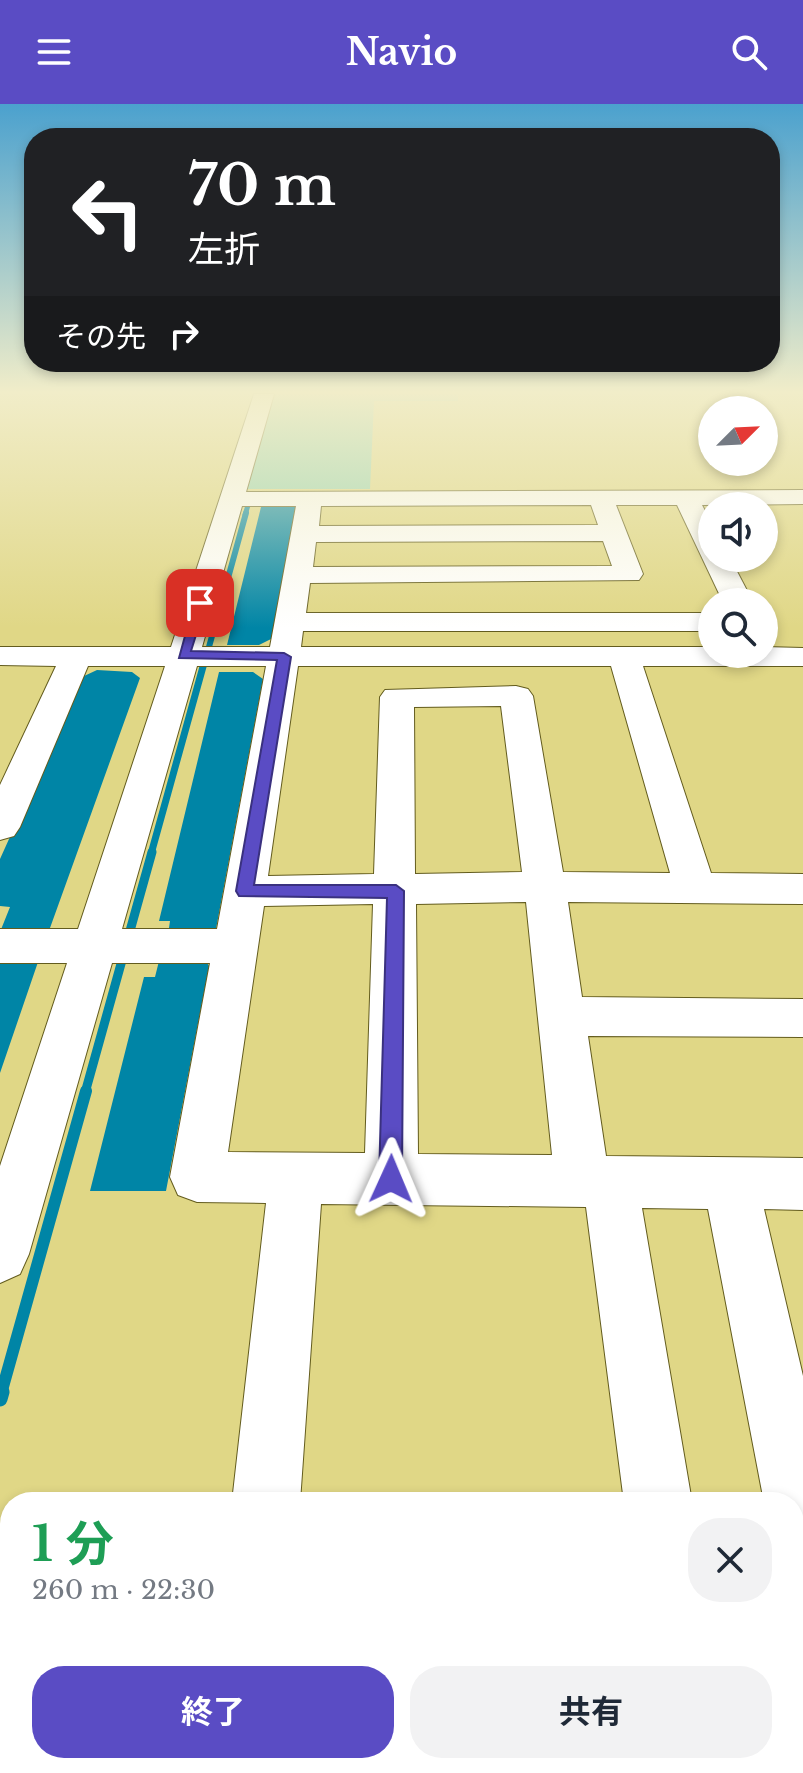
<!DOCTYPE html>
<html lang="ja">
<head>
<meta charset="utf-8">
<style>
  :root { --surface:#fff; --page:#f2f2f3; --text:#1f2937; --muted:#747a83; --accent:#5a4cc4 }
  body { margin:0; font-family:"Libre Baskerville","Noto Sans JP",serif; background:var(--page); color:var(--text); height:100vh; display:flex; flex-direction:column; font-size:30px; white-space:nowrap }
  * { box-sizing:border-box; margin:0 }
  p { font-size:26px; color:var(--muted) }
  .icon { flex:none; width:44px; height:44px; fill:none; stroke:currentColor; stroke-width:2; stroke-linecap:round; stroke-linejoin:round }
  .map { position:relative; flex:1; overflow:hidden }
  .sheet { position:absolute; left:0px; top:1388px; width:804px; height:282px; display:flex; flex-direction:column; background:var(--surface); border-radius:32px 32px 0 0; box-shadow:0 4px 12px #0003 }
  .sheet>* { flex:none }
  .guide { position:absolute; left:24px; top:24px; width:756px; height:244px; border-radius:32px; box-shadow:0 4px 12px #0003; background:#202124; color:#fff; overflow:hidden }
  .needle { width:52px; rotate:66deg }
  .fabs { position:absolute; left:698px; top:292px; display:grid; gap:16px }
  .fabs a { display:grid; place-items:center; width:80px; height:80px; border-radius:50%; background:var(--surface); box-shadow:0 4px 12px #0003; font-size:40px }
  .pin { position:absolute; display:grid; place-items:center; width:68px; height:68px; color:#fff; margin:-34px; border-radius:16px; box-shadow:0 4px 12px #0006 }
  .me { position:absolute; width:88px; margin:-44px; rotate:1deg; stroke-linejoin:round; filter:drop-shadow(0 0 6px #0008) }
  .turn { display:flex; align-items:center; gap:28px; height:168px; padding:0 32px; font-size:36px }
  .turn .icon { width:104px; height:104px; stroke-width:2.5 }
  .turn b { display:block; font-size:56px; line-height:68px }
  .then { display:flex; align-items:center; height:76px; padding:0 32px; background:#0003; gap:16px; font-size:30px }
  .round { display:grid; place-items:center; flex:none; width:84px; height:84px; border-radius:32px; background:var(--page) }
  .headline { display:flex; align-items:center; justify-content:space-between; height:136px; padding:0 32px }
  h1 { font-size:48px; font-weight:700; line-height:60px; color:#1e9e55 }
  .cta { display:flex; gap:16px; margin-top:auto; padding:16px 32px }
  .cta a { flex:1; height:92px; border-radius:32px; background:var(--accent); color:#fff; font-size:32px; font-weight:700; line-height:92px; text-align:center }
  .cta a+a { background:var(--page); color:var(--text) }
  header { display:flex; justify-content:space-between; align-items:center; height:104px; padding:0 32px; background:var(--accent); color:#fff; font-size:36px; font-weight:700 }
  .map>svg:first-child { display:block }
</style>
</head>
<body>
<header><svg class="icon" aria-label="menu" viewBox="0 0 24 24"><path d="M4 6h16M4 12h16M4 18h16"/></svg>Navio<svg class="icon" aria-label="search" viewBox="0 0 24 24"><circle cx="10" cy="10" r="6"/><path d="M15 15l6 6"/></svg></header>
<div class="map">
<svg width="803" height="1669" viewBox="0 0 803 1669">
  <rect width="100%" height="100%" fill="#e0d786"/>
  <!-- green -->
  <path fill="#92d4b4" d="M 272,290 L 458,290 L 458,297 L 374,297 L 370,385 L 245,385 Z"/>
  <!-- water -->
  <path fill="#0085a6" d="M 269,400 L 296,403 L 271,535 L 259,541 L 227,541 L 261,403 L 268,403 Z
    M 97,566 L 132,568 L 140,574 L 50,824 L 43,829 L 0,828 L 10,803 L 0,802 L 0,755 L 82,573 Z
    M 219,568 L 253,568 L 263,575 L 216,825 L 168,831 L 170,817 L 159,817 Z
    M 159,857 L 206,857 L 209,862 L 166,1087 L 90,1087 L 144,873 L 155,873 Z
    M 0,858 L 38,858 L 0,969 Z"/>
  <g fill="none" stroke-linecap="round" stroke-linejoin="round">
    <!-- stream-far5 -->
    <path stroke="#0085a6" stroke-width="5" d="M 245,411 L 249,398"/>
    <!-- stream-far4 -->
    <path stroke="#0085a6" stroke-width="6" d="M 204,561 L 246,409"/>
    <!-- stream-far3 -->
    <path stroke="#0085a6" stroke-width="7" d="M 151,750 L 204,559"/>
    <!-- stream-far2 -->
    <path stroke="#0085a6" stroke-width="9" d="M 128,834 L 152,748
      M 85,989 L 124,849"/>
    <!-- stream-far1 -->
    <path stroke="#0085a6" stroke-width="12" d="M 1,1290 L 86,987"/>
    <!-- stream -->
    <path stroke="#0085a6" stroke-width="15" d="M 0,1295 L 2,1288"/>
    <defs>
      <path id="minor" d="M 254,290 L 274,290 L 246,388 L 803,386 L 803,400 L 702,401 L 712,420 L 712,454 L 730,454 L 753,498 L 723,498 L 677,401 L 616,401 L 643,470 L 639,476 L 310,479 L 306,509 L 712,509 L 712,527 L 303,527 L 301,543 L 712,543 L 712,550 L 764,550 L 764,543 L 803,544 L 803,562 L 643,562 L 711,769 L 803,770 L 803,800 L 568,798 L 582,893 L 803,895 L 803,933 L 588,932 L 606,1052 L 803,1054 L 803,1106 L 764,1105 L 803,1272 L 803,1455 L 794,1451 L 794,1398 L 764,1398 L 708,1105 L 642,1104 L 692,1398 L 624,1398 L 586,1103 L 321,1100 L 300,1398 L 232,1398 L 266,1099 L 197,1098 L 178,1091 L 170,1073 L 210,859 L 112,859 L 29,1150 L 20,1170 L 0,1179 L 0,1062 L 67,859 L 0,859 L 0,825 L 78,825 L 165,562 L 88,562 L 20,723 L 14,732 L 0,736 L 0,681 L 56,562 L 0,561 L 0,543 L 171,543 ZM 591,401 L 598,421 L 319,422 L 321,402 ZM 242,402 L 296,402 L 270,543 L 202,543 ZM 603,437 L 612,462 L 313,463 L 316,438 ZM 197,562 L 266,562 L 217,825 L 122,825 ZM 298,562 L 611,562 L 670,769 L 563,768 L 533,592 L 528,585 L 516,582 L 385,586 L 380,593 L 374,770 L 268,772 ZM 501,602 L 522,768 L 415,770 L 414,603 ZM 526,798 L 552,1051 L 418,1050 L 416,800 ZM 373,800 L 365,1049 L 228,1048 L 264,802 Z
        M 72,1660 L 152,1660 L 151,1669 L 71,1669 Z"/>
      <path id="major" d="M 0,1518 L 10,1519 L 10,1595 L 0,1594 Z
        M 794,1525 L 803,1525 L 803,1601 L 794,1601 Z"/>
    </defs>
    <!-- minor casing -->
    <use href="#minor" stroke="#635c1e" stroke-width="2"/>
    <!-- major casing -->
    <use href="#major" stroke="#fff" stroke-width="2"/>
    <!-- minor -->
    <use href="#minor" fill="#fff" fill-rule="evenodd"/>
    <!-- major -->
    <use href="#major" fill="#d4acc5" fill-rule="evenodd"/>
  </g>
  <!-- sky -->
  <linearGradient id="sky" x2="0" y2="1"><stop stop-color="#4ba1ce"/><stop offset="0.55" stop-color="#f1edc9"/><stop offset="1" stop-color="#f1edc9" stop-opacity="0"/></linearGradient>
  <rect width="803" height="524" fill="url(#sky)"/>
  <!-- route -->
  <path fill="#5a4cc4" stroke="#3a317f" stroke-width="2" d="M 200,495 L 206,499 L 191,547 L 284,549 L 291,553 L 254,781 L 396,781 L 404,787 L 402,1075 L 399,1082 L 391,1086 L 383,1082 L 379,1075 L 387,794 L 239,792 L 236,787 L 277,556 L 179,554 L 194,499 Z"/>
</svg>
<div class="fabs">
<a><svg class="needle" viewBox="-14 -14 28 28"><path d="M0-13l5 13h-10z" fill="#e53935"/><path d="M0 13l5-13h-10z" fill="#747a83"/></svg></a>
<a><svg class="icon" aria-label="sound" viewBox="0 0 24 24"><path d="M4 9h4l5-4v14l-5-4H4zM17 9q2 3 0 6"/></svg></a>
<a><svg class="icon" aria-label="search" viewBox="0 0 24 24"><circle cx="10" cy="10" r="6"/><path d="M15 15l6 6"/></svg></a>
</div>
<div class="pin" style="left:200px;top:499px;background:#d93025"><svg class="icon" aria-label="arrive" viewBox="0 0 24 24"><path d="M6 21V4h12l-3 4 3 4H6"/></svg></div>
<svg class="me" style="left:391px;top:1075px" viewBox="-20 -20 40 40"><path d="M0-17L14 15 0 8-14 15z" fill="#5a4cc4" stroke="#fff" stroke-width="4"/></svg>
<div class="guide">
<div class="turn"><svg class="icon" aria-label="left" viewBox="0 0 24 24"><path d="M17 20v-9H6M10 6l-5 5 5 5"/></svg><div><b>70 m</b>左折</div></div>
<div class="then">その先<svg class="icon" aria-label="right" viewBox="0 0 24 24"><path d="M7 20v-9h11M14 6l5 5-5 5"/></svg></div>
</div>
<section class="sheet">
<div class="headline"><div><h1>1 分</h1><p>260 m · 22:30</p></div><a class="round"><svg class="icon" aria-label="close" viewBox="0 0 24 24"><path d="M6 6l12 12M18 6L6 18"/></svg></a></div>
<div class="cta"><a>終了</a><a>共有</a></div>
</section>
</div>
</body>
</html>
